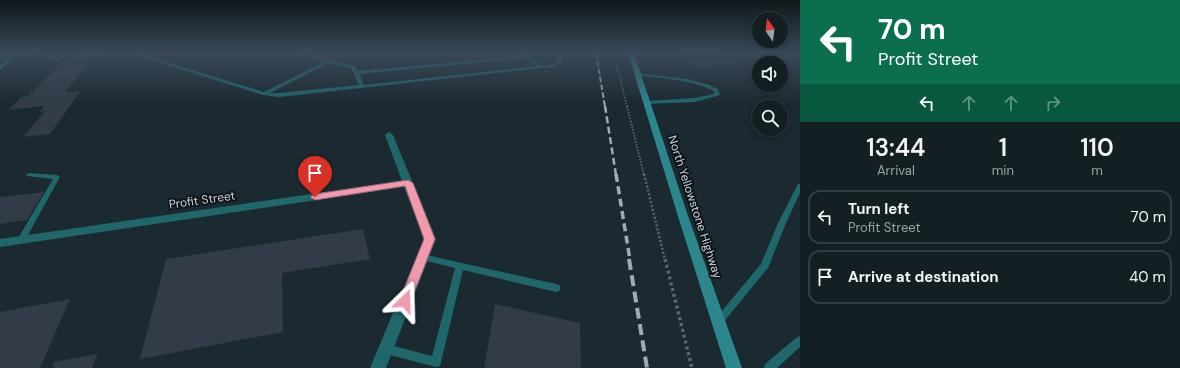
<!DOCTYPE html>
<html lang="en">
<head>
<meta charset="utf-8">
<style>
  :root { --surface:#141f24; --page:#212c31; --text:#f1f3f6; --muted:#9da2a6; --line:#333d41 }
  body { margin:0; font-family:"DM Sans",sans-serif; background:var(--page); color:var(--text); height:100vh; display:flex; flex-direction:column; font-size:15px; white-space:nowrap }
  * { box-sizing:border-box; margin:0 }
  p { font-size:13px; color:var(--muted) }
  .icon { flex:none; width:22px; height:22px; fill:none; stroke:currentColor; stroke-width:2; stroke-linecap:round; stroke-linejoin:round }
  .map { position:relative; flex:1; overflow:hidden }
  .sheet { display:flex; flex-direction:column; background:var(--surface); width:380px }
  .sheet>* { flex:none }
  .top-card { background:#0b6e4f; color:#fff; overflow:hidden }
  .needle { width:26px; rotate:346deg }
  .tools { position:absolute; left:752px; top:12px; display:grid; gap:8px }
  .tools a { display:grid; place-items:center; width:36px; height:36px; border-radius:50%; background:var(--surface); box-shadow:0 2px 6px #0003,0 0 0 1px var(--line); font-size:20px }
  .pin { position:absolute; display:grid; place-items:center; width:34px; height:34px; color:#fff; margin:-41px -17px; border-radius:50% 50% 50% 0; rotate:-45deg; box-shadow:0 0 4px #0007 }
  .pin .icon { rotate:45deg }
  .me { position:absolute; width:44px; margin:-22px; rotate:22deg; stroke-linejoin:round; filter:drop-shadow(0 0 3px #0008) }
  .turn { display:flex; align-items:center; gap:14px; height:84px; padding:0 12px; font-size:18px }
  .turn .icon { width:52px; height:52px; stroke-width:2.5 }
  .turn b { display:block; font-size:28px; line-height:34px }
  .lanes { display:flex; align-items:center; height:38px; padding:0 12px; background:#0003; justify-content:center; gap:20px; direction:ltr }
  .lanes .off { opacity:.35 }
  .eta { display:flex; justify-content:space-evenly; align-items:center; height:68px; text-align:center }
  .eta b { font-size:24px; font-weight:600; line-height:28px }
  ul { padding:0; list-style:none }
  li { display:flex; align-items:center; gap:12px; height:54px; margin:0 8px 6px; padding:0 4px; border:2px solid var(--line); border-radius:12px }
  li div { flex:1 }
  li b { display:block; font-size:15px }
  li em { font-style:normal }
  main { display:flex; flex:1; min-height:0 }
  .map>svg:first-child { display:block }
</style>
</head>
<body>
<main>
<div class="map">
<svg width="800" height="368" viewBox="0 0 800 368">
  <rect width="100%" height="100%" fill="#1b2930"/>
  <!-- building -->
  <path fill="#323b47" d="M 672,53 L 715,53 L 737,63 L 699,67 Z
    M 94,58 L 65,92 L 81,91 L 50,134 L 23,137 L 45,111 L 40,112 L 44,106 L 8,110 L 21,97 L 28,96 L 63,61 Z
    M 44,192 L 27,220 L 0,224 L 0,197 Z
    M 363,229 L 370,259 L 282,273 L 283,332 L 140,359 L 166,259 Z
    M 70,299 L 40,368 L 0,368 L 0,312 Z
    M 495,304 L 580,323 L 581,368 L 484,368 Z
    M 97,354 L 92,368 L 54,368 L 53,362 Z"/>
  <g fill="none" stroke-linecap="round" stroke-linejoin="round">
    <!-- path-far3 -->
    <path stroke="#5b676d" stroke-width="1.5" stroke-dasharray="1.5 1.5" stroke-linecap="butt" d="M 614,53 L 627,107"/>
    <!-- path-far2 -->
    <path stroke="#5b676d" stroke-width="2" stroke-dasharray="1.5 1.5" stroke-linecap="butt" d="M 627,106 L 644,175"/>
    <!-- path-far1 -->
    <path stroke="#5b676d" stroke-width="2.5" stroke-dasharray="2 2" stroke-linecap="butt" d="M 644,174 L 665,260"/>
    <!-- path -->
    <path stroke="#5b676d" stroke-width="3.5" stroke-dasharray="3 3" stroke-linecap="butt" d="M 665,259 L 692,368"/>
    <!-- service -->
    <path fill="#1f676b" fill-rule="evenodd" d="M 129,53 L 137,53 L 264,92 L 324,62 L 290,53 L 299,53 L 355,66 L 357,71 L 524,56 L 522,53 L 526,53 L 542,66 L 551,65 L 558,61 L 558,53 L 562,53 L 562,62 L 552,67 L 279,97 L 263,95 ZM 527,58 L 537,66 L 364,85 L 359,74 ZM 328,63 L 351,68 L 359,85 L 279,93 L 270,93 Z
      M 99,54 L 101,55 L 101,56 L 44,60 L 42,59 L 44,58 Z
      M 636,73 L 688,79 L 709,85 L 718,89 L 720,95 L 695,102 L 645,104 L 645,102 L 647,101 L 695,98 L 714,94 L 714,91 C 690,79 664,79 638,75 L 636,74 Z
      M 29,173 L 57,175 L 60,177 L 24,242 L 18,242 L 17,240 L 53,179 L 27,176 L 26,175 Z
      M 798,184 L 800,184 L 800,193 L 786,223 L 768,268 L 722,324 L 719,325 L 716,324 L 714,321 L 716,318 L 761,264 L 778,223 Z
      M 422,254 L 556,284 L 559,285 L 561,288 L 559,291 L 556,292 L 463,270 L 441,362 L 440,366 L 436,367 L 386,354 L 382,352 L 381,349 L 382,346 L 386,344 L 432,356 L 455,268 L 419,259 L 418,257 L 419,255 Z
      M 800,336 L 800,347 L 777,368 L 764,368 L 765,364 L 796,338 Z"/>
    <!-- minor -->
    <path fill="#1f676b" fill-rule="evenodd" d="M 21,53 L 49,53 L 12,58 L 12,60 L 0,70 L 0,65 L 7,59 L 0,59 L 0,55 Z
      M 389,132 L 393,135 L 436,239 L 386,368 L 370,368 L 424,239 L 404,187 L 0,247 L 0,239 L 402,181 L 385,135 Z"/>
    <!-- secondary -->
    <path fill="#2c878d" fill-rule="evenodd" d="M 628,53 L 634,53 L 687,213 L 742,368 L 726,368 L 677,213 Z"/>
    <!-- rail-far3 -->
    <path stroke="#a1abb0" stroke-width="2" stroke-dasharray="5.5 2.5" stroke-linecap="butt" d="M 596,53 L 605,107"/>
    <!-- rail-far2 -->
    <path stroke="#a1abb0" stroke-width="2.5" stroke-dasharray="7 3.5" stroke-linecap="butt" d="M 605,106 L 616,175"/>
    <!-- rail-far1 -->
    <path stroke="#a1abb0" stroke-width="3.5" stroke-dasharray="8 4.5" stroke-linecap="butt" d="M 616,174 L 630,260"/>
    <!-- rail -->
    <path stroke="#a1abb0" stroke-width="4" stroke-dasharray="11 5.5" stroke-linecap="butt" d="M 629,259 L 647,368"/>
  </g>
  <!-- sky -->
  <linearGradient id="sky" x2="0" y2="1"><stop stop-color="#0f171a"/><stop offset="0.5" stop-color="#394959"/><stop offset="1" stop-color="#394959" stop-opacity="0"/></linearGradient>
  <rect width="800" height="105" fill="url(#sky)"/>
  <!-- route -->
  <path fill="#f29aad" stroke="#9d6470" d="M 408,180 L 413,183 L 435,239 L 411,301 L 409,304 L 405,306 L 401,304 L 399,301 L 424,239 L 405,186 L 315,200 L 310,197 L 315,194 Z"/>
  <g text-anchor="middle" stroke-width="3.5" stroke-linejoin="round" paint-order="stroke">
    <!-- street labels -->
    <g font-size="12" fill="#ccd5da" stroke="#0b1114">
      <text transform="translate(202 200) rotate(-8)" y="4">Profit Street</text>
      <text transform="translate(695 207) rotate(72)" y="4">North Yellowstone Highway</text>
    </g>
  </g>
</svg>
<div class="tools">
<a><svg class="needle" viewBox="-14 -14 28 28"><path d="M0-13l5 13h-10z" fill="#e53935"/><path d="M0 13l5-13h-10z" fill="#9da2a6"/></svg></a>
<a><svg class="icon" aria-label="sound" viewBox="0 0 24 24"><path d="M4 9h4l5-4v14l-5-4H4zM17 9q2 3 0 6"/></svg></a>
<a><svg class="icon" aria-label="search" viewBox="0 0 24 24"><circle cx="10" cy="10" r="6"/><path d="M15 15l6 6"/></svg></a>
</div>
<div class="pin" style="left:315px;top:197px;background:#d93025"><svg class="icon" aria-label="arrive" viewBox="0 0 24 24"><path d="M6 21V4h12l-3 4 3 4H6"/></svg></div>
<svg class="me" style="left:405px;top:301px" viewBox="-20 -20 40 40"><path d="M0-17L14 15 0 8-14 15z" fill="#f29aad" stroke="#fff" stroke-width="4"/></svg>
</div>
<section class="sheet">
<div class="top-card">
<div class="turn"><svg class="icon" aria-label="left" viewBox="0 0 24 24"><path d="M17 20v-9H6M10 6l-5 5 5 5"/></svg><div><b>70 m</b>Profit Street</div></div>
<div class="lanes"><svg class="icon" aria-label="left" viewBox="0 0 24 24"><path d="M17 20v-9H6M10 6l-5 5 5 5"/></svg><svg class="icon off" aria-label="ahead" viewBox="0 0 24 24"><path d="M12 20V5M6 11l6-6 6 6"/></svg><svg class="icon off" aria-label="ahead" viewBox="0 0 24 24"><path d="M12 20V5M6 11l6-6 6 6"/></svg><svg class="icon off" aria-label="right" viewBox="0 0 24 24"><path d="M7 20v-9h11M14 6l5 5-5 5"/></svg></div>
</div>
<div class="eta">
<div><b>13:44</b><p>Arrival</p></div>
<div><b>1</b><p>min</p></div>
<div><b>110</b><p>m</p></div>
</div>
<ul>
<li><svg class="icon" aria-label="left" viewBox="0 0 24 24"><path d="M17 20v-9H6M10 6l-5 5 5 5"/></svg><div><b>Turn left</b><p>Profit Street</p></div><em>70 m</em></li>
<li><svg class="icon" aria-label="arrive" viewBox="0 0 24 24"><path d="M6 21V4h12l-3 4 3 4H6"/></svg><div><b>Arrive at destination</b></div><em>40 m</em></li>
</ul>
</section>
</main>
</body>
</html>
